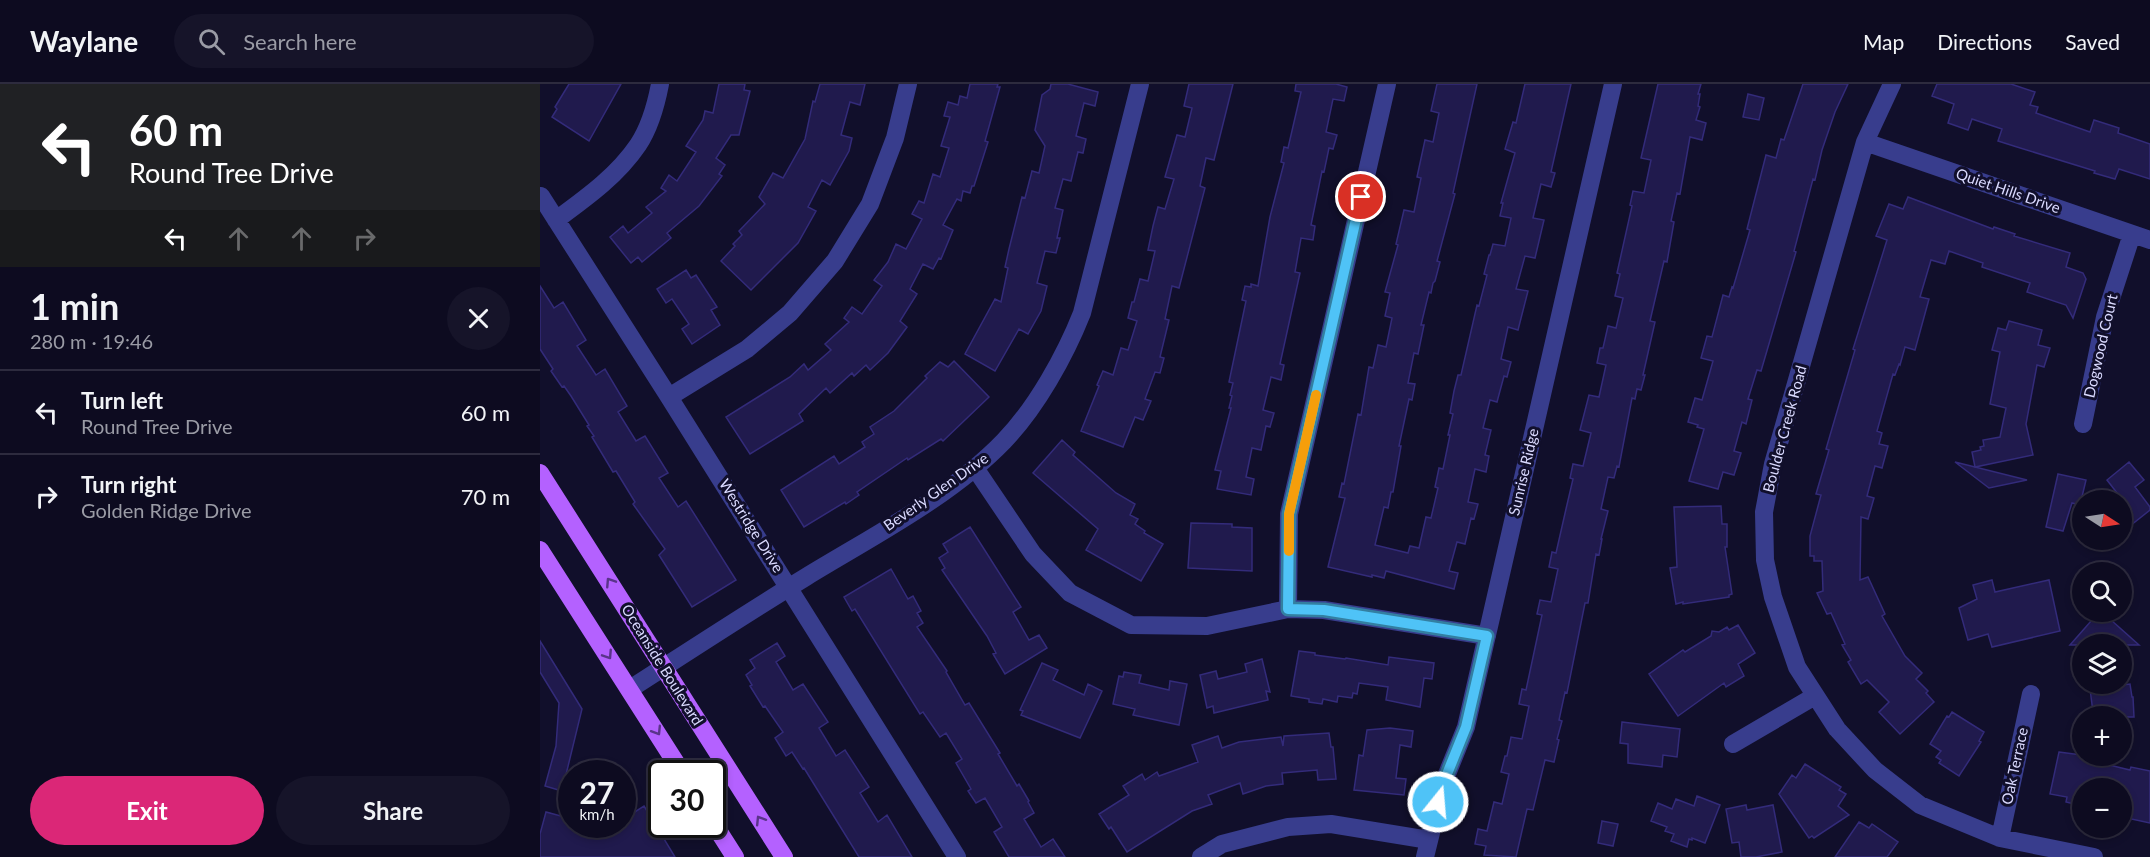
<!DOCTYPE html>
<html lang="en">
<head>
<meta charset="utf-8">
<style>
  :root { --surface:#0d0b20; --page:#161429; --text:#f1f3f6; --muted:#9a9ba5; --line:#2d2b3e; --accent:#db2777 }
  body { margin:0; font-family:Lato,sans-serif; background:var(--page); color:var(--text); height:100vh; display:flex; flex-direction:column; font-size:22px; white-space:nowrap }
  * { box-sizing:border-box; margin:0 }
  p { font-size:20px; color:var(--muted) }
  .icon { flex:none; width:33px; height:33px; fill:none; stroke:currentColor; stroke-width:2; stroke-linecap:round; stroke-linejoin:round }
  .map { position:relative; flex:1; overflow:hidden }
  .drawer { display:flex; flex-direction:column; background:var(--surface); width:540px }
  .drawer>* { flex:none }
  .guide { background:#202124; color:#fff; overflow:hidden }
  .needle { width:39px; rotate:102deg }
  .fabs { position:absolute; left:1532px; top:406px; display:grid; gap:12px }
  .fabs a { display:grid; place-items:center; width:60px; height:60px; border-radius:50%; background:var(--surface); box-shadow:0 3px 9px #0003,0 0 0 2px var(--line); font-size:30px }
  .speed { position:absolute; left:18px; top:676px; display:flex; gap:12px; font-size:30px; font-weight:700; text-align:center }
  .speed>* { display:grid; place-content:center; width:78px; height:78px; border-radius:50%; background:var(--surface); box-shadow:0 3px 9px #0003,0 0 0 2px var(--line); line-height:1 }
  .speed small { font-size:15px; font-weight:400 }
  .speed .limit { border:3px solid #111; border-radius:9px; background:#fff; color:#111 }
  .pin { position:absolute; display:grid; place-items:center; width:51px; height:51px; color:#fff; margin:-26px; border:3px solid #fff; border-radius:50%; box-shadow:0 2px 6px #0007 }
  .me { position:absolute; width:66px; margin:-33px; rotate:17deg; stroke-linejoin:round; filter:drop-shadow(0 0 4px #0008) }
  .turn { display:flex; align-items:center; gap:21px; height:126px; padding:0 30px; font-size:27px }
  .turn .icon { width:78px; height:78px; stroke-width:2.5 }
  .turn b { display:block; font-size:42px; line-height:51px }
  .lanes { display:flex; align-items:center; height:57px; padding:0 30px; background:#0003; justify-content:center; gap:30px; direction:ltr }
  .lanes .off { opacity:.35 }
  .round { display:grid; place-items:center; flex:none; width:63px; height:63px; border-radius:32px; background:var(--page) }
  .headline { display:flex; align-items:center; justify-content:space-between; height:102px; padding:0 30px }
  h1 { font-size:36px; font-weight:700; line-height:45px }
  .action { display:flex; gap:12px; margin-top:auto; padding:12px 30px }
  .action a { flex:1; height:69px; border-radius:36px; background:var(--accent); color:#fff; font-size:24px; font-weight:700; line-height:69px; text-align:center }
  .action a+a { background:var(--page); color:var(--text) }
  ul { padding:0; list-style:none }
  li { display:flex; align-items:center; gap:18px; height:84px; padding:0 30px; border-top:2px solid var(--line) }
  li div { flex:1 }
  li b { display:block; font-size:22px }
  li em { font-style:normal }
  header { display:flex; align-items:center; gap:36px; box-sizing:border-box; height:84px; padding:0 30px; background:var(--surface); border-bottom:2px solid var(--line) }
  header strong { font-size:28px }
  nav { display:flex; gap:33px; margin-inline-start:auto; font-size:21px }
  .search { width:420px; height:54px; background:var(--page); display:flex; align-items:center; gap:15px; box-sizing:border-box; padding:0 21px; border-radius:33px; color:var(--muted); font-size:22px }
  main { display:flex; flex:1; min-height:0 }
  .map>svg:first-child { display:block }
</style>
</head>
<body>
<header>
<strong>Waylane</strong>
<div class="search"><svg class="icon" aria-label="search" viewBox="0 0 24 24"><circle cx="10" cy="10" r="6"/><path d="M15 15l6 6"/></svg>Search here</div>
<nav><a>Map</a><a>Directions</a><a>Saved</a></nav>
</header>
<main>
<section class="drawer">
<div class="guide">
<div class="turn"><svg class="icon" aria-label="left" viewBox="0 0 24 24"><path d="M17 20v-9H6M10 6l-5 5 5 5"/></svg><div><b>60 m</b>Round Tree Drive</div></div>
<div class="lanes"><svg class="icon" aria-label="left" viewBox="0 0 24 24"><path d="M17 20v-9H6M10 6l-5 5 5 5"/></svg><svg class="icon off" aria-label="ahead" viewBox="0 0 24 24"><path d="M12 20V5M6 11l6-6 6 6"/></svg><svg class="icon off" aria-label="ahead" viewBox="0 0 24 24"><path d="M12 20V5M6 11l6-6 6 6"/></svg><svg class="icon off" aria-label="right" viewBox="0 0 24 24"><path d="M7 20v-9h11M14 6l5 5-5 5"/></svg></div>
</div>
<div class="headline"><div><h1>1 min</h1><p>280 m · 19:46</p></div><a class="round"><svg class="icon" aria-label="close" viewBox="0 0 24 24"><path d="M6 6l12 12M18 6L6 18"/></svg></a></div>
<ul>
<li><svg class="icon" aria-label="left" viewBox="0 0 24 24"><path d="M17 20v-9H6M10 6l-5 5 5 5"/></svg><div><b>Turn left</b><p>Round Tree Drive</p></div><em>60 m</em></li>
<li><svg class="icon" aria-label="right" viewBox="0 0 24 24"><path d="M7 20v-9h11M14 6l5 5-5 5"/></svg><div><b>Turn right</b><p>Golden Ridge Drive</p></div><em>70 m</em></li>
</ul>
<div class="action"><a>Exit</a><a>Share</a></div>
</section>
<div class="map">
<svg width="1610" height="773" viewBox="0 0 1610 773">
  <rect width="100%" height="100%" fill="#110f2b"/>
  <!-- building -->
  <path fill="#201a4d" stroke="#332b7a" stroke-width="1.5" d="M 29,0 L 81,0 L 49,57 L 12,33 L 17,25 L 15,23 Z
    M 179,0 L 205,0 L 204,6 L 210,7 L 199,51 L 191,51 L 176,74 L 185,81 L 179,90 L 182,92 L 159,122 L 127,149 L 131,154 L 102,178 L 98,173 L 91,179 L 70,153 L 83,142 L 88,149 L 112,129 L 106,123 L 126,107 L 121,104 L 129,91 L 137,97 L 156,68 L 146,62 L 163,36 L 165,27 L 173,29 Z
    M 280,0 L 325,0 L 320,21 L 310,18 L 301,51 L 312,54 L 309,67 L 290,101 L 282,96 L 268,123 L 276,127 L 258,159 L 211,206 L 181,177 L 195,162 L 193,160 L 202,151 L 199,147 L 225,120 L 219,113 L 233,89 L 243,94 L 265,55 L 273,17 L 275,18 Z
    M 430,0 L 458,0 L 457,3 L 460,3 L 445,57 L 448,58 L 434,102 L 432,102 L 430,109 L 423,107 L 421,117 L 417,115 L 403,141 L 413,146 L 401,175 L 399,174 L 393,185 L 383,180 L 370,205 L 377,210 L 360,237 L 367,243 L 348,269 L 330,286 L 326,281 L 314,292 L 312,289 L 290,309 L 286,304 L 259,330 L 263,337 L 210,370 L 186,333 L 250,293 L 264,280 L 268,286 L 291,266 L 285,260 L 309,238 L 304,234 L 312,223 L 322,230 L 342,202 L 334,196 L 348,178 L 356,160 L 366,165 L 382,135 L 372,130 L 379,117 L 384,119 L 393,90 L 400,93 L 409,64 L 401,62 L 410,33 L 404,32 L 408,18 L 418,21 L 420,12 L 427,14 Z
    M 511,0 L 528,0 L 558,8 L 555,22 L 544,19 L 536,52 L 546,55 L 543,69 L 538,68 L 531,97 L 523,95 L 515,124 L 523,126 L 517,154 L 520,154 L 516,169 L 505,167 L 497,199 L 507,202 L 501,227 L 488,250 L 479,245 L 455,287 L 425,270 L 455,215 L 461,218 L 468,184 L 465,183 L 469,165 L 482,113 L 485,114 L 492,87 L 499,89 L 505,62 L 495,46 L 502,11 L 510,5 Z
    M 649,0 L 693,0 L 674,76 L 666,74 L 660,102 L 665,104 L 639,204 L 632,202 L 625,235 L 629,236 L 620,273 L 624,274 L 620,289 L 615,288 L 605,315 L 611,317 L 603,336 L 595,333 L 583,363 L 541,347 L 559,302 L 557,301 L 563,287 L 573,291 L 581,264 L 588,266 L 597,237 L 588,234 L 592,218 L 594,218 L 600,195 L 608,197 L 615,167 L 608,166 L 613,142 L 618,123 L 625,125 L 634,95 L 625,93 L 637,51 L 645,53 L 652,24 L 644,22 Z
    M 756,0 L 796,0 L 807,3 L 804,17 L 793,15 L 786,48 L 797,51 L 793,65 L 789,64 L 784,88 L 782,87 L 771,141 L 775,142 L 773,156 L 761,154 L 755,188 L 760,189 L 740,280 L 744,281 L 741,296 L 731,293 L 723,326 L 734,329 L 730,343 L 726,342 L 721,366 L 712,364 L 706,393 L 714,395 L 711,411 L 677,405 L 681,387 L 675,386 L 691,324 L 689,324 L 692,312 L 690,311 L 693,299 L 689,298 L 706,217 L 702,216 L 705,202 L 711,203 L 711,200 L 718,202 L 730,133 L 744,79 L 741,78 L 744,63 L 748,64 L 761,8 L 755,7 Z
    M 897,0 L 937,0 L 913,109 L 915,110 L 897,177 L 900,178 L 895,197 L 893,199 L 891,209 L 889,208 L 881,241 L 884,241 L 878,270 L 874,269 L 868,299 L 875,300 L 872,316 L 869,315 L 859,362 L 861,362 L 853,408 L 851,408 L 848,424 L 844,423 L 835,461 L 868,469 L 870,462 L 879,464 L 886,433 L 891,434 L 898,404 L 895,403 L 899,384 L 903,385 L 910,351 L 908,351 L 913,330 L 910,329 L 914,307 L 918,291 L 921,291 L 937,221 L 939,222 L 947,191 L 944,190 L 949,171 L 950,171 L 953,160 L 965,162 L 971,134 L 960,132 L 963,119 L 961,119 L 975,69 L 965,65 L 973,38 L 976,39 L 985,0 L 1031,0 L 1011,88 L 1015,89 L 1011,103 L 1001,100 L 993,134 L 1004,136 L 995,174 L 985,172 L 976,205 L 988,207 L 978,246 L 968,243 L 961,275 L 971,278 L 967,293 L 964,292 L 957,318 L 950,316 L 943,344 L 951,346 L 945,371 L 949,372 L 946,388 L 935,385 L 928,418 L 938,420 L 934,435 L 931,434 L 925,460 L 917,458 L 909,487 L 918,489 L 914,505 L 846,487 L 844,494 L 832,491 L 832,493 L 788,483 L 805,414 L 799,413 L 802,399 L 804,400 L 818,330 L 821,331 L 829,283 L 833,284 L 838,261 L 846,263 L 852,234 L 845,232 L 850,209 L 845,208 L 858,161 L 856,160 L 864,126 L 874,128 L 881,94 L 877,93 L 885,56 L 893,58 L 899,29 L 891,27 Z
    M 1118,0 L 1161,0 L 1158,10 L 1160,10 L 1158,22 L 1160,23 L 1156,36 L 1166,39 L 1162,56 L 1150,53 L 1140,110 L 1137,109 L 1131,137 L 1134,138 L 1127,178 L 1124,177 L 1110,237 L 1115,238 L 1103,291 L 1105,291 L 1101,306 L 1097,305 L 1095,315 L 1092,314 L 1079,383 L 1077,382 L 1074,394 L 1068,393 L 1061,425 L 1068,427 L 1061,455 L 1062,455 L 1059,471 L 1056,470 L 1048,519 L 1045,519 L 1027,609 L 1025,608 L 1019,636 L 1022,637 L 1017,655 L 1019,656 L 1014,678 L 1005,676 L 993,726 L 987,725 L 976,773 L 944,771 L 946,762 L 935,760 L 938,745 L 947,747 L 954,718 L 962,720 L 969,690 L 961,688 L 965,672 L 967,672 L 971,653 L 982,655 L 989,622 L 979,620 L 982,605 L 986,606 L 1002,531 L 997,530 L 1000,516 L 1011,518 L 1018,485 L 1009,483 L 1012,468 L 1016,469 L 1026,425 L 1033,395 L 1030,394 L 1033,380 L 1043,382 L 1051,349 L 1040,346 L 1049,311 L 1059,313 L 1066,281 L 1057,279 L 1060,264 L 1063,264 L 1068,242 L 1076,244 L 1083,214 L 1075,212 L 1080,190 L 1077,189 L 1092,122 L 1090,121 L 1093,107 L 1104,109 L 1111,76 L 1101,74 Z
    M 1263,0 L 1308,0 L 1295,28 L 1282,66 L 1275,96 L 1273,95 L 1254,167 L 1256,168 L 1221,287 L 1217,286 L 1208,315 L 1212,316 L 1206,340 L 1202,338 L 1194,367 L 1201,369 L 1194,391 L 1183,388 L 1178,405 L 1149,397 L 1164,345 L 1157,343 L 1158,341 L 1148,338 L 1155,314 L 1162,316 L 1173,277 L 1161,274 L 1167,252 L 1172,253 L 1183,211 L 1189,213 L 1192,203 L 1193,204 L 1210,146 L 1207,145 L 1226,71 L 1236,74 L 1241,55 L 1244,56 Z
    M 1397,0 L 1471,0 L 1495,8 L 1490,21 L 1498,23 L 1496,29 L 1550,48 L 1554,36 L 1579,44 L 1578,49 L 1610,60 L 1610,95 L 1579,85 L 1575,95 L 1554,89 L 1555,87 L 1477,63 L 1458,57 L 1462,45 L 1432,35 L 1428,46 L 1408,39 L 1414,20 L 1392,12 Z
    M 1208,10 L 1224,14 L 1219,36 L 1203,33 Z
    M 1368,113 L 1453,145 L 1454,143 L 1475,150 L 1474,152 L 1530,169 L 1526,183 L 1543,189 L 1546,195 L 1533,234 L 1526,221 L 1487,208 L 1490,199 L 1442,183 L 1443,179 L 1409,167 L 1405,180 L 1391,176 L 1380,213 L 1389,215 L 1375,266 L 1365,263 L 1360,281 L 1359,280 L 1355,291 L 1353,290 L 1337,347 L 1342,349 L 1339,360 L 1348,362 L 1342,384 L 1335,382 L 1327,412 L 1334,414 L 1328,435 L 1321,433 L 1320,496 L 1328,493 L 1345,530 L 1342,532 L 1365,572 L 1382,589 L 1376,595 L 1388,607 L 1386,609 L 1394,618 L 1360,650 L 1339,628 L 1349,618 L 1327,596 L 1321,600 L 1308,578 L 1311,576 L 1302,561 L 1305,560 L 1291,529 L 1287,530 L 1277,509 L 1283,507 L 1282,477 L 1274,477 L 1274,472 L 1270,472 L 1270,452 L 1281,411 L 1276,410 L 1289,366 L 1286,365 L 1315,266 L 1313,265 L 1347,156 L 1336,152 L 1349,120 L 1363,125 Z
    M 146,186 L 151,194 L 156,191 L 177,223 L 171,226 L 180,241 L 152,260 L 142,245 L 149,240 L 132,215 L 126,219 L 117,205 Z
    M 0,202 L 14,224 L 23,218 L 46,256 L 37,262 L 56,291 L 65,285 L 87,322 L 78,328 L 96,357 L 105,352 L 128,389 L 119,394 L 138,423 L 146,417 L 196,496 L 152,523 L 119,471 L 125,465 L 93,420 L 95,418 L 76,387 L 73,388 L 52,353 L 54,352 L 47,342 L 49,341 L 31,312 L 24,302 L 22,303 L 11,287 L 13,285 L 0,265 Z
    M 1469,237 L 1502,246 L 1498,261 L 1510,264 L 1504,283 L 1497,281 L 1486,340 L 1493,371 L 1435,383 L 1432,368 L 1441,366 L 1440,363 L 1444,362 L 1443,356 L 1460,353 L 1466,324 L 1450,320 L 1460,268 L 1452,266 L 1458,244 L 1466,246 Z
    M 414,277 L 449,313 L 403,357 L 401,355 L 368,376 L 367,374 L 317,408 L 319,411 L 306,420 L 305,418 L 264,443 L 241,406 L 294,372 L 299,380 L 325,363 L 322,358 L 334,350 L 330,343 L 354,327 L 387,294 L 385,292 L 400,278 L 408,283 Z
    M 522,356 L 535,368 L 533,371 L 576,409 L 595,420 L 590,431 L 598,435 L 595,440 L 605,447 L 604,449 L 623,460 L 601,497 L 546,466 L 558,445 L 493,389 Z
    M 1415,378 L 1487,396 L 1449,404 Z
    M 1589,378 L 1604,396 L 1595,403 L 1610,423 L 1610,426 L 1581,449 L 1581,414 L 1567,396 Z
    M 1518,390 L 1546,396 L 1540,421 L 1532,419 L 1523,447 L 1506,443 Z
    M 1181,422 L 1182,440 L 1187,440 L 1187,463 L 1185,463 L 1192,510 L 1189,511 L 1189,513 L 1143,520 L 1143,518 L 1136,520 L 1130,484 L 1137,483 L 1134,423 Z
    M 651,439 L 692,440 L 692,443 L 712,444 L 712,487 L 648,484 Z
    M 430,443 L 481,523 L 473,528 L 489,556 L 499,551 L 507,564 L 465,590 L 453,570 L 456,569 L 447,552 L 402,486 L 405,484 L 399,474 L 408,468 L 403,460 Z
    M 351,485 L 368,515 L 373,512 L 381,527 L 377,529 L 383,539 L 377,543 L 407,587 L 406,588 L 425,621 L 429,619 L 460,669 L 458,670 L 477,702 L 479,700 L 489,717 L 488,718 L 494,729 L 484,735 L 501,763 L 513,755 L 525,773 L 469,773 L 454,748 L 462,743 L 445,714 L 436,719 L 428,707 L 431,705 L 416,679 L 422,675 L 406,649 L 400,653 L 383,628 L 380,630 L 315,525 L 312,527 L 304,513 Z
    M 1452,496 L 1455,508 L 1509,496 L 1520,547 L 1452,563 L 1448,550 L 1428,556 L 1419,524 L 1437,515 L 1433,501 Z
    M 1559,528 L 1562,528 L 1599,561 L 1530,561 Z
    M 1198,541 L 1215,569 L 1198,580 L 1204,592 L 1186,603 L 1184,599 L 1138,632 L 1109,590 L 1143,566 L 1145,568 L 1171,552 L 1172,547 L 1179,548 L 1187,543 L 1189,546 Z
    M 0,557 L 42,625 L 22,707 L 5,702 L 16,662 L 19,619 L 0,588 Z
    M 237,559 L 245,572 L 236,578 L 253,606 L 263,600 L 288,638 L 279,644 L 296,672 L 305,666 L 329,703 L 320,709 L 338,738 L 347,731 L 372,773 L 319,773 L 264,684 L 263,685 L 252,668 L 246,672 L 235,654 L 243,648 L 225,622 L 223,623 L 210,602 L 212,601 L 206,591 L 215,584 L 210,576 Z
    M 759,567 L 775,569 L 775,571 L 805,575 L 806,574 L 848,581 L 849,573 L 894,579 L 892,595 L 884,594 L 880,623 L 846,616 L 848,603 L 819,599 L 817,610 L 813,609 L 812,614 L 798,612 L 797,618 L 783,615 L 782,620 L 769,618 L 769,615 L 751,612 Z
    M 722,575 L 730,608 L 726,607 L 728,616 L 674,629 L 673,622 L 667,624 L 660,591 L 676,587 L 678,595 L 707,588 L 705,580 Z
    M 502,579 L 518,586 L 513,596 L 544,611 L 548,600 L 562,607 L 540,654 L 481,631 L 483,627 L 480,626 Z
    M 584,588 L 601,591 L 599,599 L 629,606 L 630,597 L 647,600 L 639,641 L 593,631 L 595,625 L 573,620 L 579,592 L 583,593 Z
    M 1590,600 L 1592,613 L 1593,613 L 1594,633 L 1564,633 L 1564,627 L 1553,628 L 1550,605 Z
    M 1412,628 L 1444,648 L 1439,657 L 1441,658 L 1419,692 L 1399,679 L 1401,676 L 1396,673 L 1401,667 L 1390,660 L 1407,632 L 1409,633 Z
    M 1082,638 L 1140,645 L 1137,673 L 1123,671 L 1122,683 L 1088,679 L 1088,660 L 1080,659 Z
    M 850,644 L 873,647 L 871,663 L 860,661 L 856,694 L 866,695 L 864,711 L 814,706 L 819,671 L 823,672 L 827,646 Z
    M 789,649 L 791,663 L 793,663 L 796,695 L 778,696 L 777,686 L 742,689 L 743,700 L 726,702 L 703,710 L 700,699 L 668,711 L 672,720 L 652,727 L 587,768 L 571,743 L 569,745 L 559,730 L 589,711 L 583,702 L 602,690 L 605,696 L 617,688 L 619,692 L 658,678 L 652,661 L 678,652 L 682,664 L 699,658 L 741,653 L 743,662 L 744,652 Z
    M 1519,668 L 1549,672 L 1558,674 L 1557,678 L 1590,686 L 1591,683 L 1610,687 L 1610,739 L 1582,733 L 1585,720 L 1581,719 L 1581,705 L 1542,705 L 1542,722 L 1526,718 L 1527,713 L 1510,710 Z
    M 1265,680 L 1301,703 L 1299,706 L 1306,710 L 1298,722 L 1309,731 L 1274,754 L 1272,752 L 1269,754 L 1239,710 L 1252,691 L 1256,694 Z
    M 1157,712 L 1180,721 L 1165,759 L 1152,754 L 1152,756 L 1149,755 L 1147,763 L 1131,757 L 1134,750 L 1125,747 L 1127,743 L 1111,737 L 1118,719 L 1132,725 L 1136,715 L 1154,722 Z
    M 1206,721 L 1207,726 L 1233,721 L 1242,768 L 1216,773 L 1201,773 L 1199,758 L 1192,759 L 1186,725 Z
    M 104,722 L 135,773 L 0,773 L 0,750 L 6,728 L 32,735 L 32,741 L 65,741 L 68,746 L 75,741 L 82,741 L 82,736 Z
    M 1062,737 L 1078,740 L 1073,762 L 1058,759 Z
    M 1319,738 L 1329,744 L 1332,740 L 1358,758 L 1347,773 L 1295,773 Z"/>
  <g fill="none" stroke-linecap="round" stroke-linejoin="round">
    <!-- street -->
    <path stroke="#383d8d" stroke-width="18" d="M 1352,0 L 1325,58 L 1233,380 L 1224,428 L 1225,476 L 1233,513 L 1257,583 L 1297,645 L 1335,686 L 1380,721 L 1460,754 L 1554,773
      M 1325,58 L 1610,156
      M 1,112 L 129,313 L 417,773
      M 16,136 C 46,114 77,92 98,61 C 110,43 116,21 120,0
      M 129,313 L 207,265 L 250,229 L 295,177 L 330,120 L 355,54 L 368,0
      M 1543,340 L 1565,233 L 1592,150
      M 435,384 L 493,470 L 530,509 L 591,541 L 667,542 L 748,525 L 784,526 L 947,552
      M 748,525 L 749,430 L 847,0
      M 90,605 C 149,567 207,529 266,493 C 333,452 410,413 464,357 C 496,324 525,272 542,229 L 600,0
      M 1193,660 L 1275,612
      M 1460,754 L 1491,610
      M 661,773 L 682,760 L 748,743 L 791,740 L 889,756
      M 885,773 L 903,700 L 926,643 L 1073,0"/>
    <!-- primary -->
    <path stroke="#b461ff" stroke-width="18" d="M 0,389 L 244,773
      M 0,466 L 143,690
      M 172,737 L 195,773"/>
  </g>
  <!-- one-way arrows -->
  <defs><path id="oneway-chevron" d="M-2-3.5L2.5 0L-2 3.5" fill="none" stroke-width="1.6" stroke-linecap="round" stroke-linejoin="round" transform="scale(1.5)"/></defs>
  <g stroke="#5a348a">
    <use href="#oneway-chevron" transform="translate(70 498) rotate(-123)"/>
    <use href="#oneway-chevron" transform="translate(68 571) rotate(57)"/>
    <use href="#oneway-chevron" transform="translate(117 647) rotate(58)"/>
    <use href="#oneway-chevron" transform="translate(220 736) rotate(-122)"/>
  </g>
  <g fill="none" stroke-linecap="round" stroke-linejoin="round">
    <defs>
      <path id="route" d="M 821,113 L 749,430 L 748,525 L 784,526 L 947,552 L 926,643 L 903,700 L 898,718"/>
    </defs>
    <!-- route casing -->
    <use href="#route" stroke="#337fa1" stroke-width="15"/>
    <!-- route -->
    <use href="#route" stroke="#4fc3f7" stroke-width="10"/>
    <!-- slow -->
    <path stroke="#f59e0b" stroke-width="10" d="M 749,467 L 749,430 L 776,311"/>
  </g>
  <g text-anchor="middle" stroke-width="6" stroke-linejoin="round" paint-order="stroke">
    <!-- street labels -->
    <g font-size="15" fill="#dadaff" stroke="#110f2b">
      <text transform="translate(1468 107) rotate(19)" y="5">Quiet Hills Drive</text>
      <text transform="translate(1561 262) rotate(-77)" y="5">Dogwood Court</text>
      <text transform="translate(1245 345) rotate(-75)" y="5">Boulder Creek Road</text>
      <text transform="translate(984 388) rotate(-77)" y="5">Sunrise Ridge</text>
      <text transform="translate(396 408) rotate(-35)" y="5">Beverly Glen Drive</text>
      <text transform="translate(211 442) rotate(58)" y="5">Westridge Drive</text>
      <text transform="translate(122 581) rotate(58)" y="5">Oceanside Boulevard</text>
      <text transform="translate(1475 682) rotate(-78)" y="5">Oak Terrace</text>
    </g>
  </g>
</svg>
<div class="fabs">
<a><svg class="needle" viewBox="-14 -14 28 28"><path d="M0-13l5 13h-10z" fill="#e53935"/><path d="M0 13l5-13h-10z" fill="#9a9ba5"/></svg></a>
<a><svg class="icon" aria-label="search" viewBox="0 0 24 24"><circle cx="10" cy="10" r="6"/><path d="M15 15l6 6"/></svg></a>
<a><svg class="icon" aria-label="layers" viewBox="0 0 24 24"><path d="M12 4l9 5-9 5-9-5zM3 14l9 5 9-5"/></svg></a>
<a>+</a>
<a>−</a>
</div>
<div class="speed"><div>27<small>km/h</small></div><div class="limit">30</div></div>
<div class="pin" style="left:821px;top:113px;background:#d93025"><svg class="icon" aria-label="arrive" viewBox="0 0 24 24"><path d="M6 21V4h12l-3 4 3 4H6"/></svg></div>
<svg class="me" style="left:898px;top:718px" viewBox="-20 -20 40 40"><circle r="17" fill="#4fc3f7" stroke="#fff" stroke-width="3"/><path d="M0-11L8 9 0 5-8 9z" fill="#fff"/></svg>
</div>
</main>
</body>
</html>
